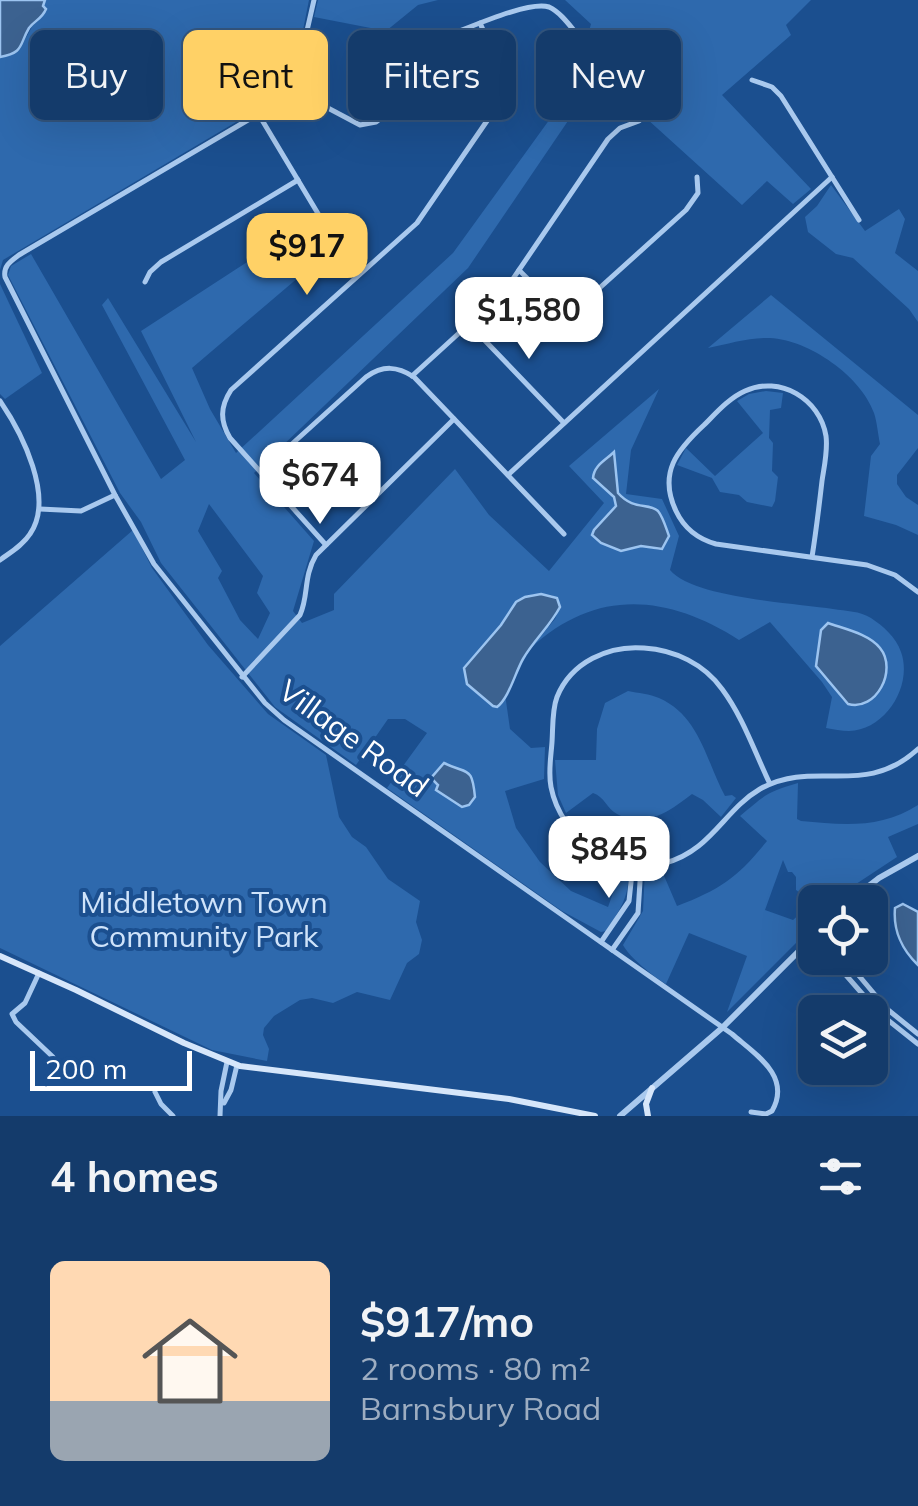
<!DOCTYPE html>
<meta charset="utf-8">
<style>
:root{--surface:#143b6b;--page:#214673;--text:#f1f3f6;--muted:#9dadc1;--line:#33557e;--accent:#ffd166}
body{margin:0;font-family:Mulish,sans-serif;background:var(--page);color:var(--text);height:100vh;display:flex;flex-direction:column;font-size:38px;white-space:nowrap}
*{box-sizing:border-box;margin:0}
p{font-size:32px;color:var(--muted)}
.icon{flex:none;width:55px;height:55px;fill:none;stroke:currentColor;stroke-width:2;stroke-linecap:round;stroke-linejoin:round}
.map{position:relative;height:1116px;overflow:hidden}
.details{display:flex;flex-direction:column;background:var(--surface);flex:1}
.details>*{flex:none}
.hud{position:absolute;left:30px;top:30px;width:860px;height:90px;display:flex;gap:20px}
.tools{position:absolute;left:798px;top:885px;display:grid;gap:20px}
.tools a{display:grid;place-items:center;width:90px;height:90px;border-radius:15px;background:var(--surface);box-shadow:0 10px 40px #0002,0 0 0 2px var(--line);font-size:50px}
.scale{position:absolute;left:30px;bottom:25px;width:162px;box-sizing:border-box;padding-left:10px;border:5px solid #fff;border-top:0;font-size:28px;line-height:35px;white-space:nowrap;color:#fff;-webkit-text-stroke:8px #1b4f8f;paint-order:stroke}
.price{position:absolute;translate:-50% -85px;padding:0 22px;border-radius:20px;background:#fff;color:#222;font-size:32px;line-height:65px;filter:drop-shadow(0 2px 5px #0008)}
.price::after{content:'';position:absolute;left:50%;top:60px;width:30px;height:22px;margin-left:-15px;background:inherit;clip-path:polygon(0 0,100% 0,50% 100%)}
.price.current{background:var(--accent);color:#111}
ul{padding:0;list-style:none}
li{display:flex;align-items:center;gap:30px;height:250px;padding:0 50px}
li span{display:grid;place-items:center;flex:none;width:280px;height:200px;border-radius:15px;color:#555}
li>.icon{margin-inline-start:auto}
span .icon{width:120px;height:120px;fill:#fffc;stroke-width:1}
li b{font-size:42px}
h2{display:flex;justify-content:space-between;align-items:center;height:120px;padding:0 50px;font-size:42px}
.pill{padding:0 35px;border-radius:15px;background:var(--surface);box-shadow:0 10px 40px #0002,0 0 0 2px var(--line);font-size:35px;line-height:90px}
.pill.current{background:var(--accent);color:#111}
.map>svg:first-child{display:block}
.green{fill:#2e69ad;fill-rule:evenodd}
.water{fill:#3c6290;stroke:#9cc4f0;stroke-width:2.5}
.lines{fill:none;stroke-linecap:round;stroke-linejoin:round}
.minor{stroke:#a9c9ee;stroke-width:5}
.tertiary{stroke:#a9c9ee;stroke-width:6}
.secondary{stroke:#d6e6fa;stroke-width:6}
.labels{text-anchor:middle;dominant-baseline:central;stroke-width:8;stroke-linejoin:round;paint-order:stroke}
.street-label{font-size:30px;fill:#fff;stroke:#1b4f8f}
.park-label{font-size:30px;fill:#cfe3fa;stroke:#1b4f8f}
</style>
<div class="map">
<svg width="918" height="1116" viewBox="0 0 918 1116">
<rect width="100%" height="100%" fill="#1b4f8f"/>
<g class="green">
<path d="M 45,0 L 309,0 L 294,75 L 285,93 L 3,260 L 0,270 L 0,57 C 6,56 11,56 16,52 C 23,47 41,9 45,0 Z"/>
<polygon points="318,0 438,0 418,5 386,31 314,17"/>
<path d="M 565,0 L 811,0 L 786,25 L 791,35 L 722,95 L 811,189 L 793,204 L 767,181 L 742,205 L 636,109 L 589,90 L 468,268 L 254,473 L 314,541 L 293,611 L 302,623 L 334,610 L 334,594 L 455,469 L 489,515 L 549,571 L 604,503 L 569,466 L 659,389 L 631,450 L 626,494 L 662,499 L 679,536 L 670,570 C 693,598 795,603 833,609 C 846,611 860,611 871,618 C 883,626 896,637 901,652 C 913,685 886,730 849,731 C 842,731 833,729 826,728 L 832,697 L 822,682 L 770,622 L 739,640 C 667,594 595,588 530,649 L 555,619 L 560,607 L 552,595 L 534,594 L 522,598 L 513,606 L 501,625 L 464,668 C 468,687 479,694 493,706 L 505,694 L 510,729 L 531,748 L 545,747 L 544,779 L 505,791 L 516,828 L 540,862 L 571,891 L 608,907 L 622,868 L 629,869 C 629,898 621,908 606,931 L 601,932 L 562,911 L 387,788 L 427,733 L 405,719 L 388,719 L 356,765 L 275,707 L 161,563 L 141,522 L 120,493 L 8,275 L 11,266 L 31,254 L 161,479 L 185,460 L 102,305 L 108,298 L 196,442 L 141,331 L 284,238 L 306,271 L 192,368 L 210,409 L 236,453 L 453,253 L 573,87 L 591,24 ZM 614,453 L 618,493 C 634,510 645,501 656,510 C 662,515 665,526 669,533 L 659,550 L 641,546 L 614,510 L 616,502 L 594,472 ZM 209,504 L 263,576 L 257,593 L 270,613 L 258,639 L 240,620 L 218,578 L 222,571 L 198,531 ZM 828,623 C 845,629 864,634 877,646 C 899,665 873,719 847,703 C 841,700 837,690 832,685 C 827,680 820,675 817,668 C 813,655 824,635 828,623 Z"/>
<polygon points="831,185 865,231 899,209 905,219 895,253 918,271 918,322 909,309 853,258 836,254 808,232 805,217 817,206"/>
<polygon points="0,284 42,373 5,399 0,394"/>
<path d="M 771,295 L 918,415 L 918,448 L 897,475 L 897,484 L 906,497 L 918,505 L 918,535 L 896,525 L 864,516 L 871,456 L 880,444 C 878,434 877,422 874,413 C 861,376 809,340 770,338 C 749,337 728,344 708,348 Z"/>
<polygon points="766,391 783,393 781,408 770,410 769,438 773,443 772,471 778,477 775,501 772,507 747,502 739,495 720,492 712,478 677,465 686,448 715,476 763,433 737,401 749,394"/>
<polygon points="133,530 152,568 208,645 268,714 326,755 339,817 352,837 366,847 388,879 420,901 416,922 422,940 419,954 407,963 390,1000 357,992 333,1003 312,998 300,1000 274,1016 264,1028 263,1035 269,1049 267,1061 212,1050 0,948 0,646"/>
<path d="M 628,691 C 638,693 650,694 659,698 C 700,716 706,761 725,796 L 732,795 L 736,798 L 721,817 L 703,800 L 692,794 C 671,810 645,830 617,814 C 606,808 605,797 593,793 L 566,813 L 558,795 L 555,760 L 596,760 L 597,729 L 605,703 Z"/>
<path d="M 798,783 L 797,819 L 801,821 C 843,825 881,829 918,805 L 918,824 L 888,837 L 897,857 L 853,886 L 836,902 L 815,902 L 815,924 L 727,1012 L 747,956 L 689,933 L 666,984 C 654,977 629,957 623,945 L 643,911 L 645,870 L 662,871 L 677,906 C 721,889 737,878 767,841 L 740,816 C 764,796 766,792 798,783 ZM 783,860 L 788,872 L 792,872 L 796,877 L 796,890 L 803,895 L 806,902 L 803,911 L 793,920 L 765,910 Z"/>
</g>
<g class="water">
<path d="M 0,0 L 45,0 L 43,6 L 46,9 C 42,19 35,20 29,28 C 19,45 24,53 0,57 Z"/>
<path d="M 614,452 L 618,493 C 634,511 648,502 658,511 C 663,517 666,528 669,536 L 662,549 L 641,546 L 621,551 L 601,543 L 592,535 L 594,530 L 616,506 L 614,497 L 593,478 C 594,465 606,460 614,452 Z"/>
<path d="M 541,594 L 557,598 L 560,607 C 550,626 534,640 523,659 C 515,673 509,698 497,707 L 493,706 L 467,684 L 464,668 L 501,625 L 516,602 L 525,597 Z"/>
<path d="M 828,623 C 845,629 869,634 880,648 C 898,670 876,712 848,704 L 816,666 L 821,630 Z"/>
<path d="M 444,763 C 469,775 472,766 475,797 L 469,805 L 462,807 L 436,790 L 438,785 L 431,778 Z"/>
<path d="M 903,904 L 918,912 L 918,965 C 902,950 893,930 895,908 Z"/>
</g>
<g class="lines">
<g class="minor">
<path d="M 314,0 L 295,83 L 287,97 L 19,255 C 11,261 3,266 5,277 L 115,495 L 154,564 L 265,703 L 284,720 L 732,1034 C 755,1054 792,1076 772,1111 L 766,1114 L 751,1112"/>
<path d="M 404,35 L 420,42 L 430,42 C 457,34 525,0 549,7 C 562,13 572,29 582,40"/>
<polyline points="752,80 772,87 781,96 859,220"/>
<polyline points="292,89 360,125 376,122 390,111"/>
<polyline points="259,115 344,257 359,274"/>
<path d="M 519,270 C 538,289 554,312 584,302 L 686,210 L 698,193 L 697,177"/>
<polyline points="145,282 150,272 161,262 298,180"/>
<polyline points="470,325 564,423"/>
<polyline points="412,376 504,292 608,139 620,128 639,121"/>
<path d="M 0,401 C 22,433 55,498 30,534 C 23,545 11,552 0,560"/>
<path d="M 261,472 L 366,377 C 383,365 397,366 414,377 L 564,534"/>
<polyline points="508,475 832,177"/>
<polyline points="40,509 81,511 115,495"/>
<path d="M 326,545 L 230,438 C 220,421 220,407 231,390 L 417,223 L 491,115 C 513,79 495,58 480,23"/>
<path d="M 812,557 C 816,532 819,507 822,481 C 824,467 828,451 826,436 C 820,399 780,375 745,391 C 729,398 716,413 704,425 C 677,450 658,473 676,511 C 684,528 698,539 716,544 L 867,565 L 895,575 L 918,592"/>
<path d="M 242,677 L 300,615 C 309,595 303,577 316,555 L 454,419"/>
<path d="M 770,784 C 755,753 743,717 722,689 C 704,664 675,650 644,648 C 609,645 571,662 557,697 C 552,710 553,727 552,742 C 551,757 548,772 551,787 C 561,838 614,875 665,863 C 711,851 724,810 760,789 C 816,758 863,799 918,749"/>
<polyline points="601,942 629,901 633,864"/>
<polyline points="612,950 638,913 641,866"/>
<polyline points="831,958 879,1013 918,1044"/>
<polyline points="844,958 887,1009 918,1034"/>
<polyline points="39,973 25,1003 12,1014 16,1022 53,1057"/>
<polyline points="155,1092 161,1104 173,1116"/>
<polyline points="224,1103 231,1090 237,1065"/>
<polyline points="220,1116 221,1091 227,1062"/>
</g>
<g class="tertiary">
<polyline points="848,902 879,878 918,856"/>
<polyline points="620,1116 722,1028 815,935"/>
</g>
<g class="secondary">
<polyline points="0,956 76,990 184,1043 240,1066 509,1099 595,1116"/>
<polyline points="648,1116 646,1104 652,1088"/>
</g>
</g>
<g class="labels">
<g class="street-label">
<text transform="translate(354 738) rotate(36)">Village Road</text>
</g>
<g class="park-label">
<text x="204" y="902">Middletown Town<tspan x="204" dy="34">Community Park</tspan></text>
</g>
</g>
</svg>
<div class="tools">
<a><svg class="icon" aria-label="locate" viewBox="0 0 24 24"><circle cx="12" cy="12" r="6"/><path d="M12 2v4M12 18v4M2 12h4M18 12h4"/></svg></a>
<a><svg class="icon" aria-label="layers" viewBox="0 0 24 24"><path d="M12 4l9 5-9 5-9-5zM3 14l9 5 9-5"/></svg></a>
</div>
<div class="scale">200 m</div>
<b class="price current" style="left:307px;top:298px">$917</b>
<b class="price" style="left:529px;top:362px">$1,580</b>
<b class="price" style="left:320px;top:527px">$674</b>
<b class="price" style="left:609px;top:901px">$845</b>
<div class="hud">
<a class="pill">Buy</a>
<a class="pill current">Rent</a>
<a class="pill">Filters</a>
<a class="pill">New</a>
</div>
</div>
<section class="details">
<h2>4 homes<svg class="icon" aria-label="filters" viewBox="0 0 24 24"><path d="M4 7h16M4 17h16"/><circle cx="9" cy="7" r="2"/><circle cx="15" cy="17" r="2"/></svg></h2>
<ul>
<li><span style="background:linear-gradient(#ffd9b3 70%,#9aa5b1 0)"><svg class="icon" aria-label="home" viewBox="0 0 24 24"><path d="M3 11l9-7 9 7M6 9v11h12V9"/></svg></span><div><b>$917/mo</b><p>2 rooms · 80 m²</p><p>Barnsbury Road</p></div></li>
</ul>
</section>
